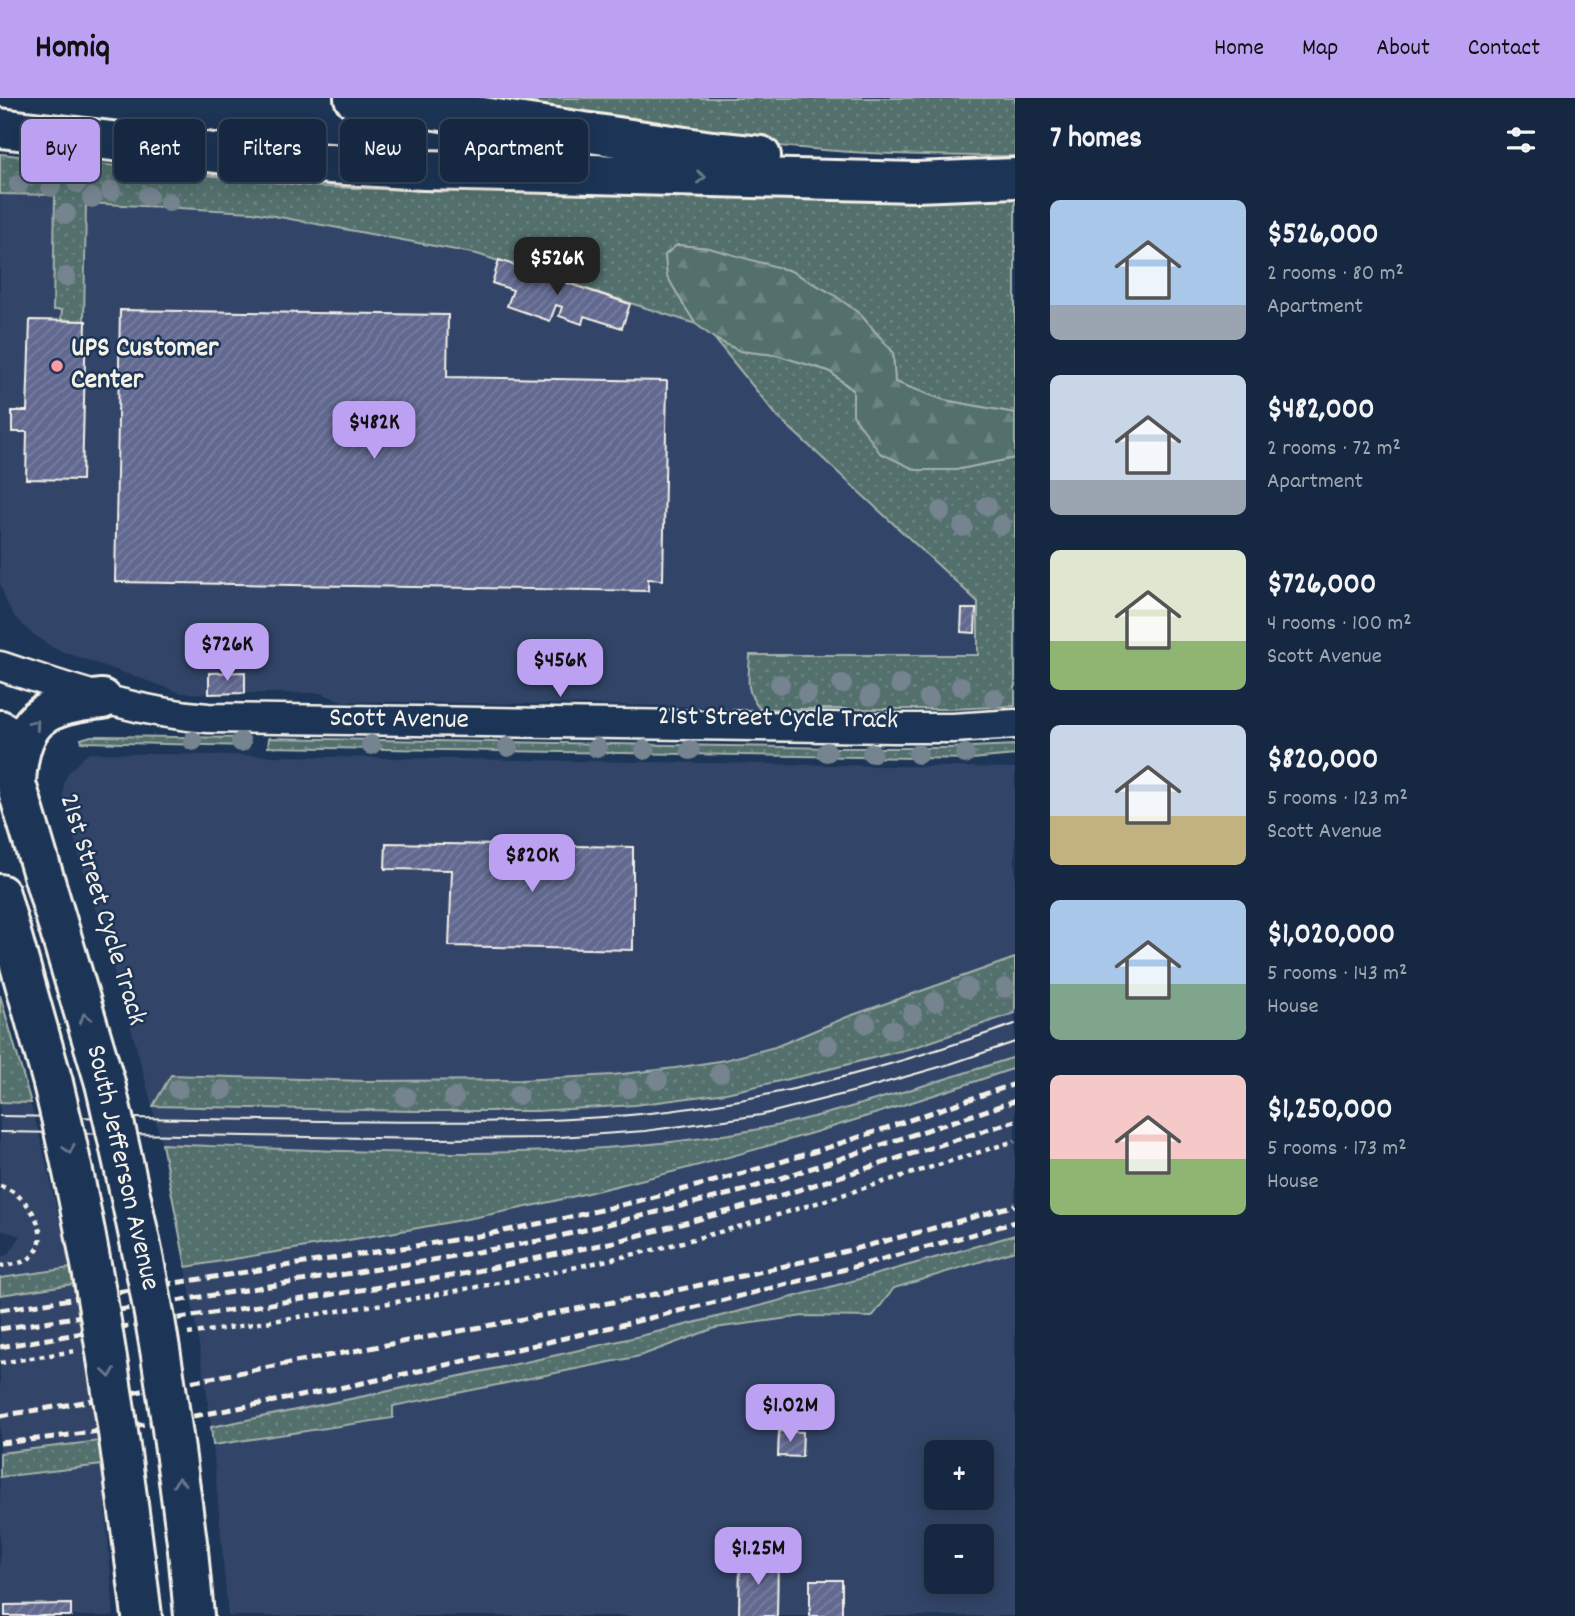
<!DOCTYPE html>
<meta charset="utf-8">
<style>
:root{--surface:#162841;--page:#1f3048;--text:#f1f3f6;--muted:#9ea6b1;--line:#35445a;--accent:#bca0f2}
body{margin:0;font-family:Dekko,sans-serif;background:var(--page);color:var(--text);height:100vh;display:flex;flex-direction:column;font-size:26px;white-space:nowrap}
*{box-sizing:border-box;margin:0}
p{font-size:23px;color:var(--muted)}
.icon{flex:none;width:38px;height:38px;fill:none;stroke:currentColor;stroke-width:2;stroke-linecap:round;stroke-linejoin:round}
.map{position:relative;flex:1;overflow:hidden}
.sheet{display:flex;flex-direction:column;background:var(--surface);width:560px}
.sheet>*{flex:none}
.guide{position:absolute;left:21px;top:21px;width:665px;height:63px;display:flex;gap:14px}
.buttons{position:absolute;left:924px;top:1342px;display:grid;gap:14px}
.buttons a{display:grid;place-items:center;width:70px;height:70px;border-radius:10px;background:var(--surface);box-shadow:0 4px 18px #0003,0 0 0 2px var(--line);font-size:35px}
.price{position:absolute;translate:-50% -60px;padding:0 16px;border-radius:14px;background:var(--accent);color:#111;font-size:23px;line-height:46px;filter:drop-shadow(0 2px 4px #0008)}
.price::after{content:'';position:absolute;left:50%;top:42px;width:21px;height:16px;margin-left:-10px;background:inherit;clip-path:polygon(0 0,100% 0,50% 100%)}
.price.active{background:#222;color:#fff}
ul{padding:0;list-style:none}
li{display:flex;align-items:center;gap:21px;height:175px;padding:0 35px}
li span{display:grid;place-items:center;flex:none;width:196px;height:140px;border-radius:10px;color:#555}
li>.icon{margin-inline-start:auto}
span .icon{width:84px;height:84px;fill:#fffc;stroke-width:1}
li b{font-size:30px}
h2{display:flex;justify-content:space-between;align-items:center;height:84px;padding:0 35px;font-size:30px}
.pill{padding:0 24px;border-radius:10px;background:var(--surface);box-shadow:0 4px 18px #0003,0 0 0 2px var(--line);font-size:24px;line-height:63px}
.pill.active{background:var(--accent);color:#111}
header{display:flex;align-items:center;gap:42px;box-sizing:border-box;height:98px;padding:0 35px;background:var(--accent);color:#111}
header strong{font-size:33px}
nav{display:flex;gap:38px;margin-inline-start:auto;font-size:24px}
main{display:flex;flex:1;min-height:0}
.map>svg:first-child{display:block}
.built{fill:#324568;fill-rule:evenodd}
.grass{fill:url(#grass-dots);stroke:#a4b0aa;stroke-width:2}
.forest{fill:url(#forest-firs);stroke:#a4b0aa;stroke-width:2}
.building{fill:url(#building-hatch);stroke:#f4f1e8;stroke-width:2}
.lines{fill:none;stroke-linecap:round;stroke-linejoin:round}
.street-casing{stroke:#f4f1e8;stroke-width:33}
.primary-casing{stroke:#f4f1e8;stroke-width:44}
.highway-casing{stroke:#f4f1e8;stroke-width:44}
.path{stroke:#f4f1e8;stroke-width:4.5;stroke-dasharray:5 5;stroke-linecap:butt}
.street{stroke:#1d3557;stroke-width:28}
.primary{stroke:#1d3557;stroke-width:38}
.highway{stroke:#1d3557;stroke-width:38}
.tram{stroke:#f4f1e8;stroke-width:2}
.rail{stroke:#f4f1e8;stroke-width:5;stroke-dasharray:10 5;stroke-linecap:butt}
.primary-bridge-casing{stroke:#f4f1e8;stroke-width:44;stroke-linecap:butt}
.primary-bridge{stroke:#1d3557;stroke-width:38}
.tree{fill:#74848f}
.oneway{stroke:#68778a}
.poi-dot{fill:#ff9aa2;stroke:#1d3557;stroke-width:2.5}
.labels{text-anchor:middle;dominant-baseline:central;stroke-width:5;stroke-linejoin:round;paint-order:stroke}
.poi-label{font-size:28px;font-weight:bold;fill:#f4f1e8;stroke:#1d3557;text-anchor:start}
.street-label{font-size:28px;fill:#f4f1e8;stroke:#1d3557}
</style>
<header>
<strong>Homiq</strong>
<nav><a>Home</a><a>Map</a><a>About</a><a>Contact</a></nav>
</header>
<main>
<div class="map">
<svg width="1015" height="1518" viewBox="0 0 1015 1518">
<defs>
<pattern id="grass-dots" width="8" height="8" patternUnits="userSpaceOnUse" patternTransform="scale(1.75)"><rect width="8" height="8" fill="#536f6d"/><path d="M2 2h.1M6 6h.1" fill="none" stroke="#6c8482" stroke-width="1.8" stroke-linecap="round"/></pattern>
<pattern id="forest-firs" width="22" height="20" patternUnits="userSpaceOnUse" patternTransform="scale(1.75)"><rect width="22" height="20" fill="#536f6d"/><path d="M5 1l3.5 6h-7zM16 11l3.5 6h-7z" fill="#6c8482"/></pattern>
<pattern id="building-hatch" width="6" height="6" patternUnits="userSpaceOnUse" patternTransform="scale(1.75)"><rect width="6" height="6" fill="#626990"/><path d="M-1 1l2-2M0 6l6-6M5 7l2-2" fill="none" stroke="#797fa0"/></pattern>
</defs>
<rect width="100%" height="100%" fill="#1d3557"/>
<filter id="ink" filterUnits="userSpaceOnUse"><feTurbulence type="fractalNoise" baseFrequency=".0143" numOctaves="2"/><feDisplacementMap in="SourceGraphic" scale="14" xChannelSelector="R" yChannelSelector="G"/><feConvolveMatrix kernelMatrix="1 2 1 2 8 2 1 2 1" color-interpolation-filters="sRGB"/></filter>
<g filter="url(#ink)">
<g class="built">
<polygon points="0,75 95,82 477,156 696,226 715,241 1015,440 1015,608 950,611 743,611 677,608 342,603 320,595 245,595 245,574 209,575 209,596 182,595 55,551 30,534 14,518 6,503 0,485"/>
<polygon points="88,655 1015,670 1015,860 847,919 775,949 725,962 613,977 521,982 364,983 153,1008 414,1013 537,1013 635,1007 726,995 806,977 912,950 1015,915 1015,959 875,1003 766,1030 651,1048 544,1053 436,1055 277,1051 162,1046 134,940 65,710 63,698 64,685 68,675"/>
<polygon points="0,897 42,1047 74,1186 99,1343 0,1355 0,1159 8,1157 21,1138 0,1132"/>
<polygon points="1015,970 1015,1137 820,1192 636,1239 349,1302 211,1329 207,1296 186,1169 421,1130 538,1107 677,1073 802,1039"/>
<path d="M 1015,1153 L 1015,1518 L 228,1518 L 213,1347 L 392,1320 L 393,1308 L 640,1258 L 715,1230 L 804,1218 L 872,1219 L 894,1190 ZM 936,1354 L 982,1354 L 982,1400 L 936,1400 ZM 936,1438 L 982,1438 L 982,1484 L 936,1484 Z"/>
<polygon points="102,1367 114,1518 0,1518 0,1379"/>
</g>
<g class="grass">
<path d="M 436,0 L 1015,0 L 1015,58 C 951,58 887,57 823,52 C 693,41 565,19 436,0 Z"/>
<polygon points="0,56 322,89 435,93 1015,101 1015,315 944,302 895,284 893,254 709,150 677,147 665,157 667,178 696,226 477,156 253,114 86,105 84,223 61,222 62,212 53,212 55,97 0,96"/>
<path d="M 715,241 L 740,253 L 776,257 L 829,273 L 853,293 L 853,317 L 955,372 L 1015,360 L 1015,608 L 950,611 L 760,611 C 744,593 749,579 750,557 L 978,557 L 978,504 L 777,318 Z"/>
<polygon points="91,638 103,638 248,640 248,648 82,644 81,641"/>
<polygon points="269,640 838,650 948,650 1015,647 1015,657 972,661 268,649"/>
<polygon points="1015,860 1015,915 912,950 806,977 726,995 635,1007 537,1013 414,1013 153,1008 171,977 364,983 521,982 613,977 675,970 725,962 775,949 847,919"/>
<polygon points="0,897 31,1005 0,1004"/>
<path d="M 1015,959 L 1015,970 C 886,1014 756,1054 624,1086 C 595,1093 565,1101 536,1107 C 420,1132 303,1149 186,1169 L 162,1046 C 361,1054 569,1067 765,1030 C 782,1027 800,1022 817,1018 C 884,1001 949,980 1015,959 Z"/>
<path d="M 1015,1137 L 1015,1153 L 894,1190 L 872,1219 L 804,1218 L 715,1230 L 640,1258 L 393,1308 L 393,1320 L 213,1347 L 211,1329 C 353,1301 495,1272 636,1239 C 763,1209 890,1173 1015,1137 Z"/>
<polygon points="70,1170 74,1186 0,1197 0,1180"/>
<polygon points="99,1343 102,1367 0,1379 0,1355"/>
</g>
<polygon class="forest" points="677,147 709,150 791,173 833,196 860,216 893,254 895,284 944,302 1015,315 1015,360 955,372 916,372 880,355 853,317 853,292 829,273 776,257 740,253 715,241 696,226 683,206 667,178 665,157"/>
<g class="building">
<polygon points="499,162 630,206 622,230 584,218 582,226 559,218 562,209 556,207 550,223 507,208 513,192 492,185"/>
<polygon points="120,212 448,217 447,279 667,283 663,482 648,481 648,493 115,484"/>
<polygon points="30,222 86,223 82,382 26,381 27,334 12,334 12,313 27,313"/>
<polygon points="962,511 976,511 975,535 961,534"/>
<polygon points="245,574 245,595 209,596 209,575"/>
<polygon points="386,745 633,749 633,852 449,848 452,772 385,771"/>
<polygon points="779,1333 803,1334 802,1359 778,1358"/>
<polygon points="740,1460 778,1461 777,1518 739,1518"/>
<rect x="810" y="1482" width="32" height="36"/>
<polygon points="71,1506 71,1518 5,1518 5,1507"/>
</g>
<g class="lines">
<g class="street-casing">
<g id="street">
<path id="s1" d="M 0,568 C 71,591 133,614 208,620 L 895,630 L 953,630 L 1015,626"/>
</g>
</g>
<g class="primary-casing">
<g id="primary">
<polyline points="0,632 105,985"/>
<path d="M 16,684 C 20,620 42,607 102,601"/>
<polyline points="0,796 53,985"/>
<polyline points="188,1452 194,1518"/>
<polyline points="135,1461 142,1518"/>
</g>
</g>
<g class="highway-casing">
<g id="highway">
<polyline points="354,0 712,53 761,58"/>
<polyline points="0,30 241,58 314,65 424,72 916,84 1015,80"/>
</g>
</g>
<g class="path">
<path d="M 0,1088 C 26,1094 56,1138 31,1159 C 23,1166 10,1167 0,1168"/>
<polyline points="188,1236 396,1204 536,1178 653,1152 749,1126 1015,1043"/>
<polyline points="0,1265 75,1253"/>
</g>
<use href="#street" class="street"/>
<use href="#primary" class="primary"/>
<use href="#highway" class="highway"/>
<g class="tram">
<path d="M 0,1018 C 108,1020 215,1021 323,1023 C 429,1024 535,1026 640,1016 C 769,1004 893,968 1015,926"/>
<polyline points="0,1034 434,1041 545,1040 645,1033 761,1017 856,993 950,966 1015,944"/>
</g>
<g class="rail">
<path d="M 0,1212 L 473,1139 C 588,1117 702,1089 813,1054 C 881,1033 948,1008 1015,986"/>
<polyline points="0,1231 427,1163 544,1142 742,1093 1015,1003"/>
<polyline points="0,1249 83,1235 458,1177 614,1144 748,1108 1015,1023"/>
<path d="M 0,1318 L 73,1306 L 677,1192 C 791,1168 903,1140 1015,1107"/>
<path d="M 0,1345 C 162,1329 319,1295 478,1260 C 658,1219 838,1176 1015,1124"/>
</g>
<g class="primary-bridge-casing">
<g id="primary-bridge">
<path d="M 53,985 C 91,1142 115,1301 135,1461"/>
<path d="M 105,985 C 121,1054 137,1124 150,1194 C 166,1279 177,1366 188,1452"/>
</g>
</g>
<use href="#primary-bridge" class="primary-bridge"/>
</g>
<g class="tree">
<circle cx="77" cy="85" r="10"/>
<circle cx="19" cy="86" r="10"/>
<circle cx="51" cy="89" r="10"/>
<circle cx="111" cy="93" r="10"/>
<circle cx="148" cy="98" r="10"/>
<circle cx="92" cy="100" r="10"/>
<circle cx="169" cy="104" r="10"/>
<circle cx="66" cy="116" r="10"/>
<circle cx="66" cy="179" r="10"/>
<circle cx="987" cy="408" r="10"/>
<circle cx="941" cy="413" r="10"/>
<circle cx="1001" cy="427" r="10"/>
<circle cx="963" cy="429" r="10"/>
<circle cx="780" cy="586" r="10"/>
<circle cx="842" cy="586" r="10"/>
<circle cx="900" cy="586" r="10"/>
<circle cx="961" cy="588" r="10"/>
<circle cx="807" cy="596" r="10"/>
<circle cx="870" cy="598" r="10"/>
<circle cx="929" cy="600" r="10"/>
<circle cx="994" cy="600" r="10"/>
<circle cx="193" cy="643" r="10"/>
<circle cx="241" cy="644" r="10"/>
<circle cx="371" cy="647" r="10"/>
<circle cx="508" cy="649" r="10"/>
<circle cx="597" cy="650" r="10"/>
<circle cx="645" cy="652" r="10"/>
<circle cx="690" cy="652" r="10"/>
<circle cx="827" cy="654" r="10"/>
<circle cx="872" cy="655" r="10"/>
<circle cx="918" cy="656" r="10"/>
<circle cx="965" cy="656" r="10"/>
<circle cx="967" cy="890" r="10"/>
<circle cx="1005" cy="890" r="10"/>
<circle cx="935" cy="904" r="10"/>
<circle cx="912" cy="916" r="10"/>
<circle cx="866" cy="925" r="10"/>
<circle cx="892" cy="932" r="10"/>
<circle cx="828" cy="947" r="10"/>
<circle cx="720" cy="975" r="10"/>
<circle cx="658" cy="982" r="10"/>
<circle cx="628" cy="990" r="10"/>
<circle cx="178" cy="991" r="10"/>
<circle cx="223" cy="992" r="10"/>
<circle cx="572" cy="994" r="10"/>
<circle cx="518" cy="997" r="10"/>
<circle cx="406" cy="999" r="10"/>
<circle cx="454" cy="1000" r="10"/>
</g>
<defs><path id="oneway-chevron" d="M-2-3.5L2.5 0L-2 3.5" fill="none" stroke-width="1.6" stroke-linecap="round" stroke-linejoin="round" transform="scale(1.75)"/></defs>
<g class="oneway">
<use href="#oneway-chevron" transform="translate(701 79) rotate(1)"/>
<use href="#oneway-chevron" transform="translate(35 626) rotate(-49)"/>
<use href="#oneway-chevron" transform="translate(85 920) rotate(-107)"/>
<use href="#oneway-chevron" transform="translate(69 1051) rotate(77)"/>
<use href="#oneway-chevron" transform="translate(109 1275) rotate(81)"/>
<use href="#oneway-chevron" transform="translate(179 1384) rotate(-97)"/>
</g>
</g>
<circle class="poi-dot" cx="57" cy="268" r="7"/>
<g class="labels">
<g class="poi-label">
<text x="71" y="252">UPS Customer<tspan x="71" dy="32">Center</tspan></text>
</g>
<g class="street-label">
<text transform="translate(778 622) rotate(1)">21st Street Cycle Track</text>
<text stroke="none"><textPath href="#s1" startOffset="406">Scott Avenue</textPath></text>
<text transform="translate(101 812) rotate(73)">21st Street Cycle Track</text>
<text transform="translate(121 1070) rotate(77)">South Jefferson Avenue</text>
</g>
</g>
</svg>
<div class="buttons">
<a>+</a>
<a>−</a>
</div>
<b class="price active" style="left:557px;top:199px">$526K</b>
<b class="price" style="left:374px;top:363px">$482K</b>
<b class="price" style="left:227px;top:585px">$726K</b>
<b class="price" style="left:560px;top:601px">$456K</b>
<b class="price" style="left:532px;top:796px">$820K</b>
<b class="price" style="left:790px;top:1346px">$1.02M</b>
<b class="price" style="left:758px;top:1489px">$1.25M</b>
<div class="guide">
<a class="pill active">Buy</a>
<a class="pill">Rent</a>
<a class="pill">Filters</a>
<a class="pill">New</a>
<a class="pill">Apartment</a>
</div>
</div>
<section class="sheet">
<h2>7 homes<svg class="icon" aria-label="filters" viewBox="0 0 24 24"><path d="M4 7h16M4 17h16"/><circle cx="9" cy="7" r="2"/><circle cx="15" cy="17" r="2"/></svg></h2>
<ul>
<li><span style="background:linear-gradient(#a9c7e8 75%,#9aa5b1 0)"><svg class="icon" aria-label="home" viewBox="0 0 24 24"><path d="M3 11l9-7 9 7M6 9v11h12V9"/></svg></span><div><b>$526,000</b><p>2 rooms · 80 m²</p><p>Apartment</p></div></li>
<li><span style="background:linear-gradient(#c9d6e8 75%,#9aa5b1 0)"><svg class="icon" aria-label="home" viewBox="0 0 24 24"><path d="M3 11l9-7 9 7M6 9v11h12V9"/></svg></span><div><b>$482,000</b><p>2 rooms · 72 m²</p><p>Apartment</p></div></li>
<li><span style="background:linear-gradient(#dfe7d0 65%,#8fb573 0)"><svg class="icon" aria-label="home" viewBox="0 0 24 24"><path d="M3 11l9-7 9 7M6 9v11h12V9"/></svg></span><div><b>$726,000</b><p>4 rooms · 100 m²</p><p>Scott Avenue</p></div></li>
<li><span style="background:linear-gradient(#c9d6e8 65%,#c2b280 0)"><svg class="icon" aria-label="home" viewBox="0 0 24 24"><path d="M3 11l9-7 9 7M6 9v11h12V9"/></svg></span><div><b>$820,000</b><p>5 rooms · 123 m²</p><p>Scott Avenue</p></div></li>
<li><span style="background:linear-gradient(#a9c7e8 60%,#7fa58c 0)"><svg class="icon" aria-label="home" viewBox="0 0 24 24"><path d="M3 11l9-7 9 7M6 9v11h12V9"/></svg></span><div><b>$1,020,000</b><p>5 rooms · 143 m²</p><p>House</p></div></li>
<li><span style="background:linear-gradient(#f6c9c9 60%,#8fb573 0)"><svg class="icon" aria-label="home" viewBox="0 0 24 24"><path d="M3 11l9-7 9 7M6 9v11h12V9"/></svg></span><div><b>$1,250,000</b><p>5 rooms · 173 m²</p><p>House</p></div></li>
</ul>
</section>
</main>
